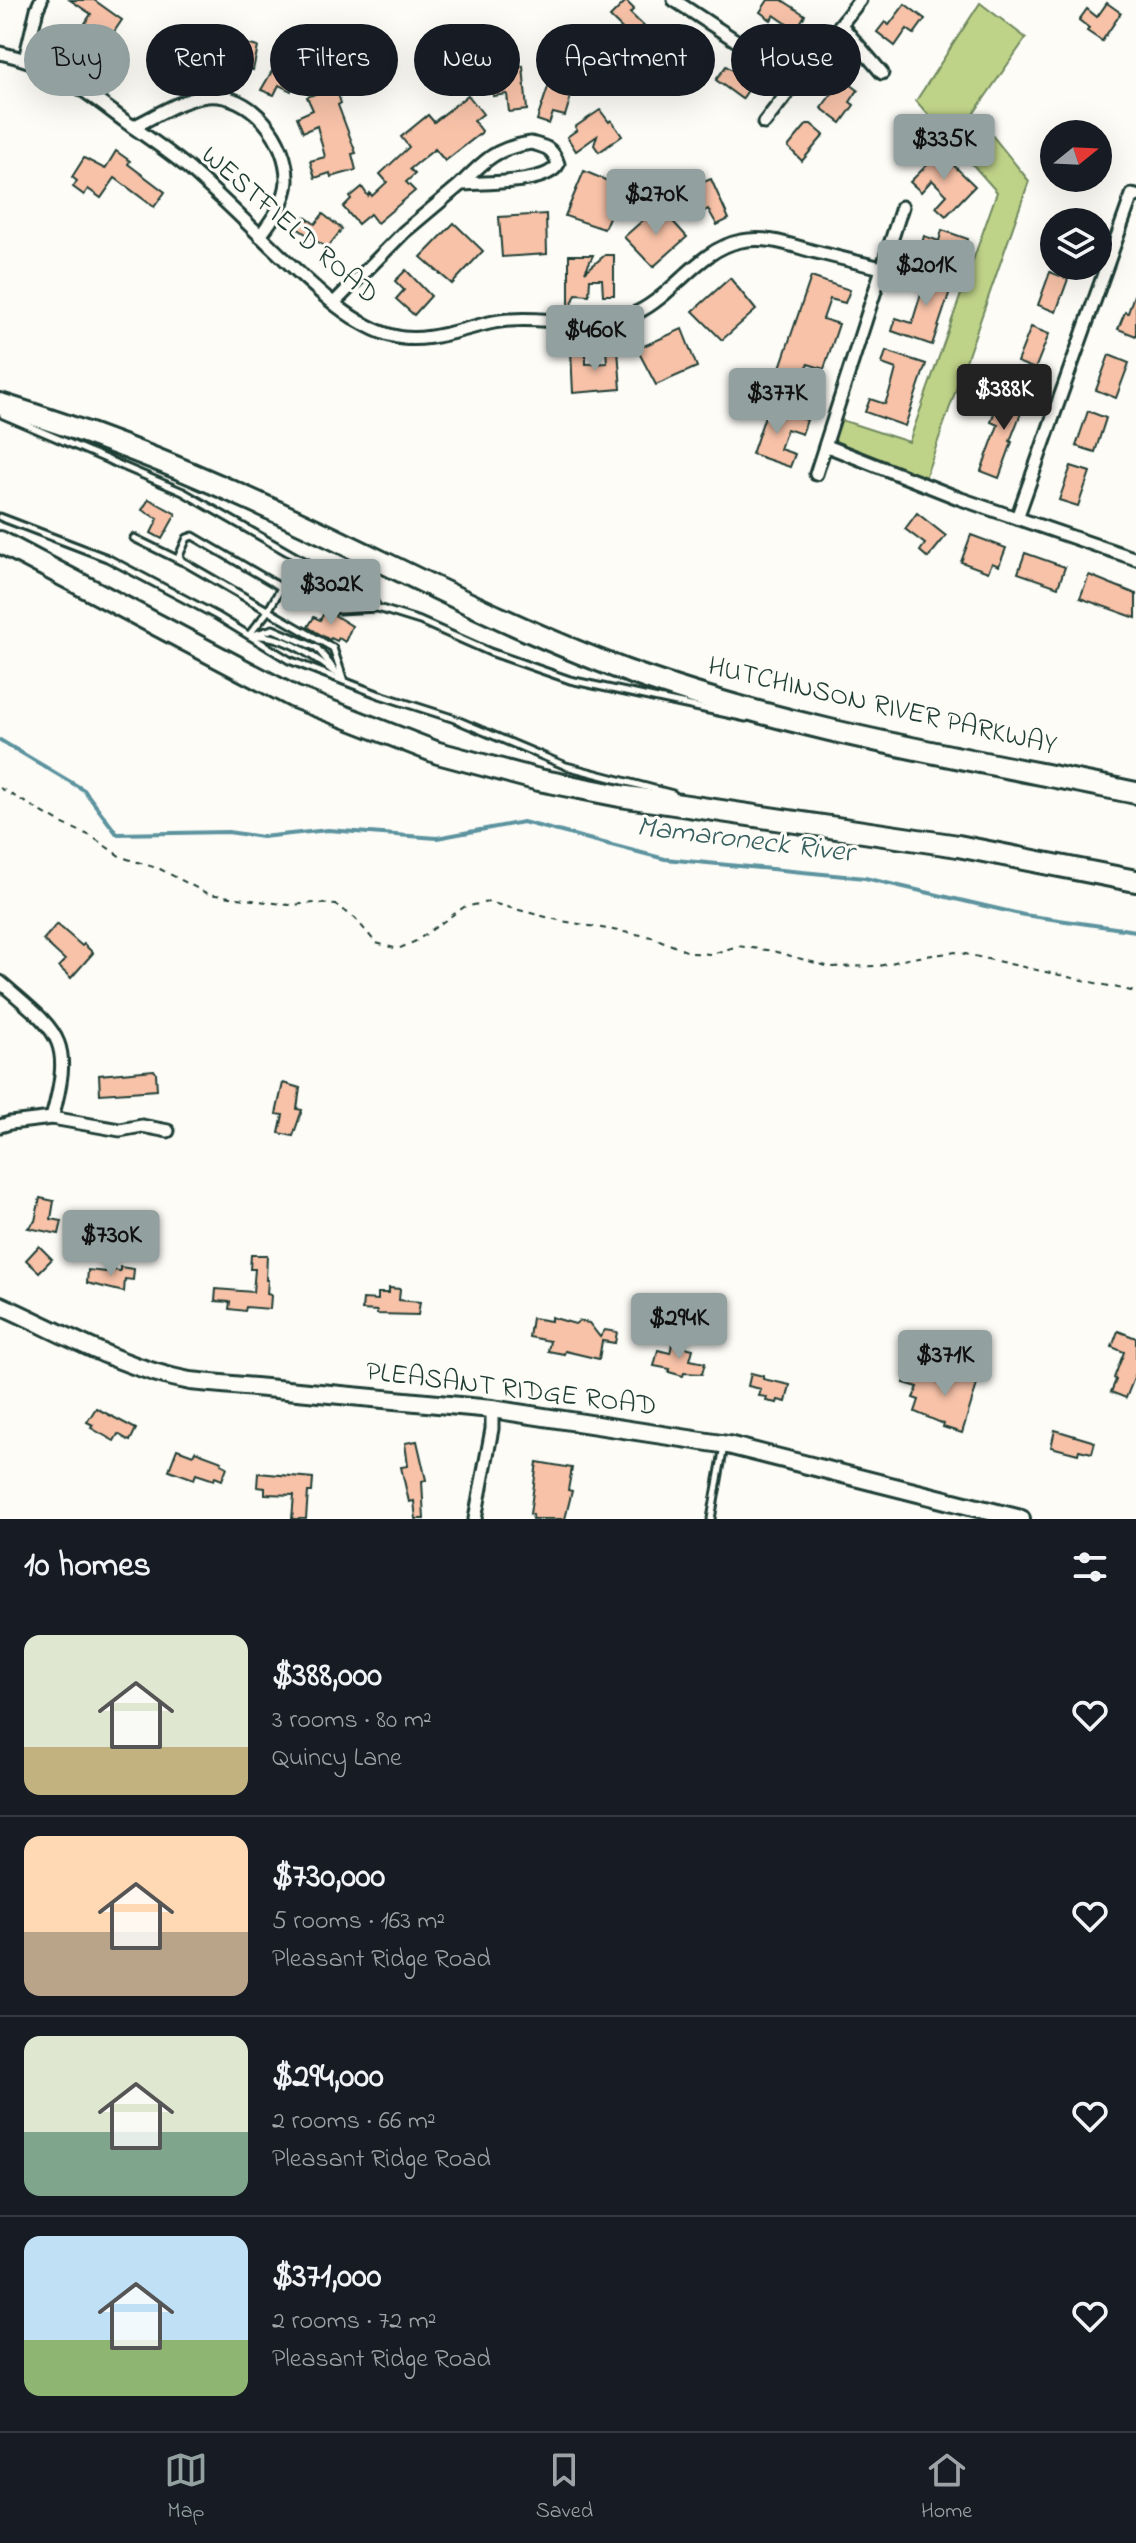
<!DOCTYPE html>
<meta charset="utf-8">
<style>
:root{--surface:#171b24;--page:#20242c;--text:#f1f3f6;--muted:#9ea1a6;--line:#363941;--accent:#92a19f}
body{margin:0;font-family:"Indie Flower",sans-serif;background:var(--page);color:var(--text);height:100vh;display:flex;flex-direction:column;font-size:30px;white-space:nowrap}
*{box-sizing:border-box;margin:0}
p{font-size:26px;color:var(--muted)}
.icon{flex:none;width:44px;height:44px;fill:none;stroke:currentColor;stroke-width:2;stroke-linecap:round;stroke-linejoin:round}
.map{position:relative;height:1519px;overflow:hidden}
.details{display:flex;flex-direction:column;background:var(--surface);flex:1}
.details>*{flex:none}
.banner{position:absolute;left:24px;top:24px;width:1088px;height:72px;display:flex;gap:16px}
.needle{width:52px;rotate:72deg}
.controls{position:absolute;left:1040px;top:120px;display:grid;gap:16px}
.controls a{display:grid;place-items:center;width:72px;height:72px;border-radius:50%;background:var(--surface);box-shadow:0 8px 32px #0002;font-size:40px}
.price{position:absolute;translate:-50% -68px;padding:0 18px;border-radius:8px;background:var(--accent);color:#111;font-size:26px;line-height:52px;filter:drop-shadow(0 2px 4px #0008)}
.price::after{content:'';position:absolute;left:50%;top:48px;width:24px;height:18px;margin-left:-12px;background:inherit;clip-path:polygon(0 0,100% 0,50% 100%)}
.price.current{background:#222;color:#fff}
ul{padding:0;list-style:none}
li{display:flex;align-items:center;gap:24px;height:200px;padding:0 24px}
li+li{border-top:2px solid var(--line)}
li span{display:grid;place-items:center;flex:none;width:224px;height:160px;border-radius:16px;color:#555}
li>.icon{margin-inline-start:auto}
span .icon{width:96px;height:96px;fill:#fffc;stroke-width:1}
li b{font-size:34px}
h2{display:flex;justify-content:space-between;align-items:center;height:96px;padding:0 24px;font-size:34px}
.chip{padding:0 28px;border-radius:36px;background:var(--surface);box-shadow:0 8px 32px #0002;font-size:28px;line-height:72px}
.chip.current{background:var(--accent);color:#111}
.dock{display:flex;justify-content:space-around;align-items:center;height:112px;border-top:2px solid var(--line);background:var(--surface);font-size:22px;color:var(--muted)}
.dock a{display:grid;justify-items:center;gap:4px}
.dock .current{color:var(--accent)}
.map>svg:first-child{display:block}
.green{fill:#bfd388;stroke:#6f885e;stroke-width:2}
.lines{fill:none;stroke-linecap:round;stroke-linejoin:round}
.stream{stroke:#5b939e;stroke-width:4}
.building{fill:#f7c2a8;stroke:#1f3d34;stroke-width:2}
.lane-casing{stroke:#1f3d34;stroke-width:11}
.street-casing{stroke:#1f3d34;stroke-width:17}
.secondary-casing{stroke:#1f3d34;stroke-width:22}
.highway-casing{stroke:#1f3d34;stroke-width:26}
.path{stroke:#1f3d34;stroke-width:2;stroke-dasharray:6 6;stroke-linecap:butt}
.lane{stroke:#fdfcf7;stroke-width:5}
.street{stroke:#fdfcf7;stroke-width:11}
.secondary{stroke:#fdfcf7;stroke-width:16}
.highway{stroke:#fdfcf7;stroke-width:20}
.labels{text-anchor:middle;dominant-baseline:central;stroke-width:6;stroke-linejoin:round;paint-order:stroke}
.street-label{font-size:28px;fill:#1f3d34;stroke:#fdfcf7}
.water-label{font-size:30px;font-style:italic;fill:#386160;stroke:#fdfcf7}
</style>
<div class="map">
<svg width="1136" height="1519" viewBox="0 0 1136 1519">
<rect width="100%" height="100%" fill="#fdfcf7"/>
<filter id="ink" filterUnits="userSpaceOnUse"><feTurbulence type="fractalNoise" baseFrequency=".0125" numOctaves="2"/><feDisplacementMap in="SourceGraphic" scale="16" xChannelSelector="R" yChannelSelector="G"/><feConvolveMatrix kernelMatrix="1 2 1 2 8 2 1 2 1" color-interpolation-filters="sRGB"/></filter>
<g filter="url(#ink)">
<polygon class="green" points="980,3 1026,38 974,113 1029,181 923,484 827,446 835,418 909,442 997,192 916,101"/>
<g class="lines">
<polyline class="stream" points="0,740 84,790 117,834 228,832 262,837 328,830 437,838 523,822 665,859 865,878 1024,915 1136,931"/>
</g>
<g class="building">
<polygon points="70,0 94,0 122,20 97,57 88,52 87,54 61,35 69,24 80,31 91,14"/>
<polygon points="768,0 782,0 805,15 796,30 774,15 771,20 760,12"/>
<polygon points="626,1 634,9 630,13 651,33 640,46 610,17"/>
<polygon points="1107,3 1121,13 1102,41 1087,31 1089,28 1079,20 1087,9 1097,17"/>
<polygon points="905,4 925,19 914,34 907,29 895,46 877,32 885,22 889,25"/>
<polygon points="205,37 211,60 200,63 203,75 187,79 178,44"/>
<polygon points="685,37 709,52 698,68 674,52"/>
<polygon points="234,41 258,47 253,70 240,67 238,80 224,77"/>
<polygon points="279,59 302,69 291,91 279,85 274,95 261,90"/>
<polygon points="508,64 509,68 523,66 527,110 509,112 507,94 493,96 490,65"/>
<polygon points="726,66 753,83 742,99 716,80"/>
<polygon points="843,79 858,90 850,102 854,105 841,123 821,108"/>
<polygon points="335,86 341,103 338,105 356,153 352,154 356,170 331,177 330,173 315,178 310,161 325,157 317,126 303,132 297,117 313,110 307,97"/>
<polygon points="548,87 572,93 565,116 553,113 549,124 537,120"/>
<polygon points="468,95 483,114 474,121 482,131 481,133 445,161 435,149 410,169 415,174 406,182 415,191 377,223 370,214 358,224 343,207 351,199 350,197 362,187 368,196 370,193 372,196 387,182 380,174 409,147 401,137 428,115 434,122"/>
<polygon points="600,110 609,122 611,120 622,136 599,152 594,145 597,136 576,151 567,137 577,130 575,127"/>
<polygon points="807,124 811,124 824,135 802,161 788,147"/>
<polygon points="116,151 130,161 128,164 165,192 154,207 115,178 101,198 88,189 84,195 73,187 77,181 72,177 84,158 105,169"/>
<polygon points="940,152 975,186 946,216 936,207 947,195 932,180 921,192 910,182"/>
<polygon points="584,171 622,187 604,229 565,216"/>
<polygon points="711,179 729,219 717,225 708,209 694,217 681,191"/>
<polygon points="659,206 687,237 653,267 624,237"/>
<polygon points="323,214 342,229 327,248 297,228 305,217 315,224"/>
<polygon points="546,214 547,254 502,257 499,217"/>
<polygon points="454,223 483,251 452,284 421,257"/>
<polygon points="942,230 968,239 960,263 920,250 924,236 939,241"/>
<polygon points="569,255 593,255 585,272 605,255 614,255 614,295 603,295 602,279 590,279 589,295 576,294 569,311"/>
<polygon points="913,269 953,282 932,345 892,331 896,318 912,323 923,287 909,283"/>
<polygon points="406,270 431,296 414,315 396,299 404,290 395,281"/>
<polygon points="1050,272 1068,279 1056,312 1038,305"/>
<polygon points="811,277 850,290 845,303 830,299 823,319 839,324 824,369 808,364 802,382 817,388 813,401 773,388"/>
<polygon points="730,278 756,310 722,340 693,311"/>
<polygon points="1134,295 1136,295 1136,336 1118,329 1125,312 1128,313"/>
<polygon points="1031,327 1049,334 1035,369 1017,362"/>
<polygon points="682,329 697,367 656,385 637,349"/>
<polygon points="606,350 618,350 621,389 573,393 571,351 586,351 586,364 607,363"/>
<polygon points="886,351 926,364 905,426 865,412 870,399 885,404 892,384 896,369 882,364"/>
<polygon points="1109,355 1129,363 1116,398 1096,390"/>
<polygon points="1011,388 1028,395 1010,441 1012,442 999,478 981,471 998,425 991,422 995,410 1001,412"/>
<polygon points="768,407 807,420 802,434 787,429 780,449 795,454 790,467 752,454"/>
<polygon points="1088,411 1106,418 1095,452 1076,446"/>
<polygon points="1071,466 1090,472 1078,506 1059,500"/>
<polygon points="149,499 176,514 162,539 151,533 158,519 142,510"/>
<polygon points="917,513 946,536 928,558 920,551 925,544 905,529"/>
<polygon points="971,535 1006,548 999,566 992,563 988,572 961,562"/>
<polygon points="1025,553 1065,567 1058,587 1018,573"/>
<polygon points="1089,575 1136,594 1136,618 1080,598"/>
<polygon points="326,610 352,626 345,642 339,638 337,641 331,638 330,640 308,627 314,617 320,620"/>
<polygon points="57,924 82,946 84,944 93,953 71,978 59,967 65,960 43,940"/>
<polygon points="154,1070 156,1073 157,1090 100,1094 99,1075"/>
<polygon points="283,1083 300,1088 297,1109 302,1110 293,1136 279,1133 283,1115 276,1114"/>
<polygon points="40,1198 54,1201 51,1219 62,1221 59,1234 28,1228 35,1221"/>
<polygon points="39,1246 52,1259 39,1272 26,1260"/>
<polygon points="251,1255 267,1255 266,1280 268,1280 267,1294 271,1295 270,1309 246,1307 245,1311 229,1309 230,1302 215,1301 216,1289 253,1292 255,1269 250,1269"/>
<polygon points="120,1267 134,1269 133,1280 125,1279 124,1292 87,1283 88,1270 106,1272 107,1269 120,1271"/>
<polygon points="389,1288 400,1289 399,1300 420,1302 418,1315 377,1314 377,1311 362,1310 363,1299 378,1300 378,1293 389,1293"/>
<polygon points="551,1317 575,1324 579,1321 589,1323 600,1337 605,1330 617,1332 615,1343 602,1341 599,1359 565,1351 564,1354 548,1351 550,1341 529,1337 532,1318 551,1321"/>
<polygon points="1118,1331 1136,1338 1136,1373 1126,1398 1111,1392 1116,1380 1114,1378 1124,1352 1112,1347"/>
<polygon points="672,1344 693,1349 690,1360 705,1363 702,1374 684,1373 683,1376 669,1372 670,1369 654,1366 658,1350 670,1353"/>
<polygon points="942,1369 979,1378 962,1433 943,1427 944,1424 915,1412 919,1400 913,1398 918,1387 904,1383 908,1372 938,1382"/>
<polygon points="751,1373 763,1376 763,1379 790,1385 786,1402 778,1400 777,1403 766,1401 767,1397 759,1396 761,1389 748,1386"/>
<polygon points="96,1408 136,1429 130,1441 118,1434 114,1441 91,1428 93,1425 87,1422"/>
<polygon points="1055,1430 1095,1442 1092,1453 1079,1450 1078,1454 1051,1447"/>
<polygon points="417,1441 426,1480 422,1481 424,1519 416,1519 414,1501 409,1502 401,1467 408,1466 405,1443"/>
<polygon points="177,1449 193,1455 195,1451 222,1461 221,1464 227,1467 222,1480 215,1477 214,1480 196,1474 194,1479 169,1470"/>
<polygon points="537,1462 572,1468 568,1490 572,1491 565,1519 532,1519 533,1515 530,1514"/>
<polygon points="258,1473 313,1478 312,1492 308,1492 306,1519 292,1519 294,1495 265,1494 265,1488 257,1487"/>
</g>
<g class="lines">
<g class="lane-casing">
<g id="lane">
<polyline points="3,415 183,492 298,558 368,594 378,608 420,621 490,652 570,680 746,718"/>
<polyline points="0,517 107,558 217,616 289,660 380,695 452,718 566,766 673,794"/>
<polyline points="134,538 181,561"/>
<polyline points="298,558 295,579 332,599 367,605"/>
<polyline points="299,563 301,571 367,603"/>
<polyline points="249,635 268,611 295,563"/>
<polyline points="250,636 273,629 317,648 341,678"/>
<path d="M 258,636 C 284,635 314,656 334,672"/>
<polyline points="344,681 333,648 182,561 179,556 187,538 193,536 282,588 303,592 339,610 377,608"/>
<polyline points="711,1519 724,1446"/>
</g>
</g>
<g class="street-casing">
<g id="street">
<polyline points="674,0 764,59 799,78"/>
<polyline points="841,25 882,73"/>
<path d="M 0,53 C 55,65 82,89 126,122 C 148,138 173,154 194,173 C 222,198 249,225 277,252 C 309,282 350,325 393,336 C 425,345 463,328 494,322 C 540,313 594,333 638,312 C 675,294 699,249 741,241 C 767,236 787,244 812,251 C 836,257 859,263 882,268"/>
<polyline points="25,59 37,9 41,0"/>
<polyline points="764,123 860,0"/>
<path d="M 133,127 C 156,116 181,99 207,96 C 251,92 288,140 287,181 C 286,201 272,220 260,236"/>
<path d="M 531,143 C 546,147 553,148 558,164 C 547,185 483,182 461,184 C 485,160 496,148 531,143 Z"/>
<polyline points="335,302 404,232 461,184"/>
<polyline points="827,446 961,499 1136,559"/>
<polyline points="816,474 902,207"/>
<polyline points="1017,518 1132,195 1136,196"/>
<path d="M 0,982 C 59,1033 74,1038 52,1118"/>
<polyline points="0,1126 10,1123 52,1118 120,1130 142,1126 168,1131"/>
<polyline points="475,1519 492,1429 492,1409"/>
</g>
</g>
<g class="secondary-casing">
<path id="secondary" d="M 0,1305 C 63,1333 121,1368 190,1381 L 492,1409 L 728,1445 L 1021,1519"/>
</g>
<g class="highway-casing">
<g id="highway">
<path d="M 0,404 C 85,430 168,462 249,499 C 374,555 495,622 624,670 C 789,730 965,758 1136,793"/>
<polyline points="0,542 294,697 438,753 539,780 620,796 958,846 1136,881"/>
</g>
</g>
<polyline class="path" points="0,788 61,823 91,836 121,857 160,869 208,894 289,905 315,903 336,905 355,918 376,943 398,949 416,941 464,907 488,902 562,921 652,937 691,953 712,954 738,946 773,951 830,967 879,966 911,958 956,952 1136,992"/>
<use href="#lane" class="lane"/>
<use href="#street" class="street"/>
<use href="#secondary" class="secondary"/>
<use href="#highway" class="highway"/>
</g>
</g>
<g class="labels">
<g class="street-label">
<text transform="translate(289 226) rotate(41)">WESTFIELD ROAD</text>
<text transform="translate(882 707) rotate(13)">HUTCHINSON RIVER PARKWAY</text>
<text transform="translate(511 1390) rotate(7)">PLEASANT RIDGE ROAD</text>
</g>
<g class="water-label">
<text transform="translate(745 841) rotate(7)">Mamaroneck River</text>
</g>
</g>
</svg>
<div class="controls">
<a><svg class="needle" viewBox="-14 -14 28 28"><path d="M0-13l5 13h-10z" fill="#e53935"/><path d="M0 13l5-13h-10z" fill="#9ea1a6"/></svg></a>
<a><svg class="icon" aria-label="layers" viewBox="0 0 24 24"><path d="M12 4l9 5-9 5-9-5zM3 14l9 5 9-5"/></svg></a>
</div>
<b class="price" style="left:944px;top:182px">$335K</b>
<b class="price" style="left:656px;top:237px">$270K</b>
<b class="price" style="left:926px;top:308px">$201K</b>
<b class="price" style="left:595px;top:373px">$460K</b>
<b class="price current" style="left:1004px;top:432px">$388K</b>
<b class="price" style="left:777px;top:436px">$377K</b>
<b class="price" style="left:331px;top:627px">$302K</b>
<b class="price" style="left:111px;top:1278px">$730K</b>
<b class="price" style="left:679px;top:1361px">$294K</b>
<b class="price" style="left:945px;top:1398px">$371K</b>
<div class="banner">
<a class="chip current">Buy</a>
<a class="chip">Rent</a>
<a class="chip">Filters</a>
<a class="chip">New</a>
<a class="chip">Apartment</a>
<a class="chip">House</a>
</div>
</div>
<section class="details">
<h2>10 homes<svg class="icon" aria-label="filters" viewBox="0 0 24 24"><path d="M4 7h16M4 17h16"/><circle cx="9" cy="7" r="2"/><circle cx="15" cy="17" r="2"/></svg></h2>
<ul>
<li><span style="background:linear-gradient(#dfe7d0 70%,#c2b280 0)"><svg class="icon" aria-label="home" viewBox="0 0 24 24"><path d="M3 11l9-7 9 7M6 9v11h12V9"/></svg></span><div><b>$388,000</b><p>3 rooms · 80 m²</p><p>Quincy Lane</p></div><svg class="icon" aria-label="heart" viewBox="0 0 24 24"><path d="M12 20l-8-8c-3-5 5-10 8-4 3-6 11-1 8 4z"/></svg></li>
<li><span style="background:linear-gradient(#ffd9b3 60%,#b9a48a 0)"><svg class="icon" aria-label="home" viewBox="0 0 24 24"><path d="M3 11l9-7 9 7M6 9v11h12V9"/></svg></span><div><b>$730,000</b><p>5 rooms · 163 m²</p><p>Pleasant Ridge Road</p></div><svg class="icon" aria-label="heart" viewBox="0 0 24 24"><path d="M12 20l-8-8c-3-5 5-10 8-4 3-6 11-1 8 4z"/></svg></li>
<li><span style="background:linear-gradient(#dfe7d0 60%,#7fa58c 0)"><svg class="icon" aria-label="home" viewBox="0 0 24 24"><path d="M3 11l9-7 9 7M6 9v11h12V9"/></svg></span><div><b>$294,000</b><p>2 rooms · 66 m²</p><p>Pleasant Ridge Road</p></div><svg class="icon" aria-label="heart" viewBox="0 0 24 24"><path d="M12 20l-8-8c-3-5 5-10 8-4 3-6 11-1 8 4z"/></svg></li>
<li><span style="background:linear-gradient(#bfe0f5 65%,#8fb573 0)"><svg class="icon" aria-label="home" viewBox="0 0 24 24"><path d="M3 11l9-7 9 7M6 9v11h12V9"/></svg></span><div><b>$371,000</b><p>2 rooms · 72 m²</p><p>Pleasant Ridge Road</p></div><svg class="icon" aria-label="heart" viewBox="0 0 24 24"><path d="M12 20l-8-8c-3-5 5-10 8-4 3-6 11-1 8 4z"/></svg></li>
</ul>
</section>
<nav class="dock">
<a class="current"><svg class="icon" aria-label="map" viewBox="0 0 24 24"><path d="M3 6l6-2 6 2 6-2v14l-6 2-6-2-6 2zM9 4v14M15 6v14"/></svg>Map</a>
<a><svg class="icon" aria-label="saved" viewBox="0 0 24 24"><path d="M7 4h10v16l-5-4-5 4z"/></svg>Saved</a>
<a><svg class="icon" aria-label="home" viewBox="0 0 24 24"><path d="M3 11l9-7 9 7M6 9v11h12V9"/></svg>Home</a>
</nav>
